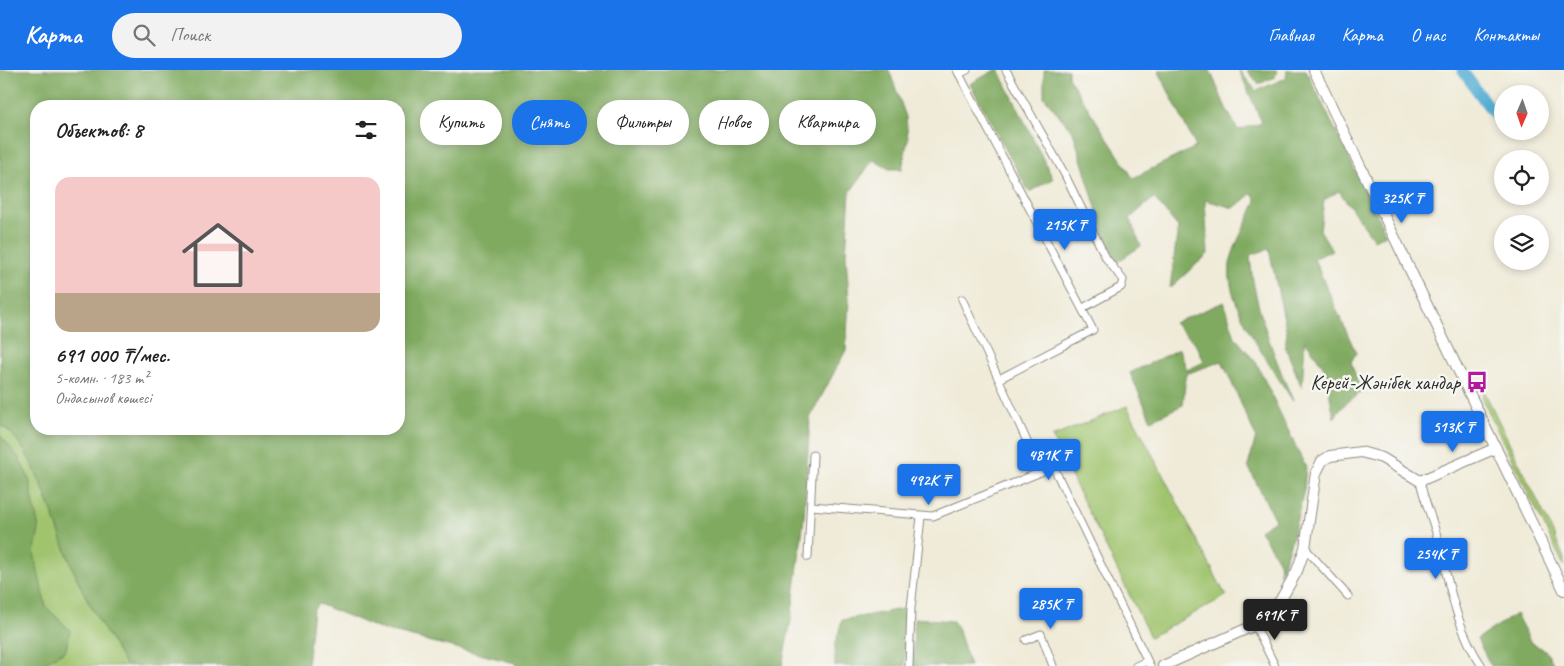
<!DOCTYPE html>
<html lang="ru">
<meta charset="utf-8">
<style>
:root{--surface:#fff;--page:#f2f2f2;--text:#222;--muted:#767676;--accent:#1a73e8}
body{margin:0;font-family:Caveat,sans-serif;background:var(--page);color:var(--text);height:100vh;display:flex;flex-direction:column;font-size:19px;white-space:nowrap}
*{box-sizing:border-box;margin:0}
p{font-size:16px;color:var(--muted)}
.icon{flex:none;width:28px;height:28px;fill:none;stroke:currentColor;stroke-width:2;stroke-linecap:round;stroke-linejoin:round}
.map{position:relative;flex:1;overflow:hidden}
.drawer{position:absolute;left:30px;top:30px;width:375px;height:335px;display:flex;flex-direction:column;background:var(--surface);border-radius:20px;box-shadow:0 2px 8px #0003}
.drawer>*{flex:none}
.top-card{position:absolute;left:420px;top:30px;width:475px;height:45px;display:flex;gap:10px}
.needle{width:32px;rotate:182deg}
.controls{position:absolute;left:1494px;top:15px;display:grid;gap:10px}
.controls a{display:grid;place-items:center;width:55px;height:55px;border-radius:50%;background:var(--surface);box-shadow:0 2px 8px #0003;font-size:25px}
.price{position:absolute;translate:-50% -42px;padding:0 11px;border-radius:5px;background:var(--accent);color:#fff;font-size:16px;line-height:32px;filter:drop-shadow(0 1px 2px #0008)}
.price::after{content:'';position:absolute;left:50%;top:30px;width:15px;height:11px;margin-left:-8px;background:inherit;clip-path:polygon(0 0,100% 0,50% 100%)}
.price.selected{background:#222;color:#fff}
ul{padding:0;list-style:none}
li{display:grid;align-content:center;gap:10px;height:265px;padding:0 25px}
li span{display:grid;place-items:center;height:155px;border-radius:15px;color:#555}
li>.icon{margin-inline-start:auto}
span .icon{width:90px;height:90px;fill:#fffc;stroke-width:1}
li b{font-size:21px}
h2{display:flex;justify-content:space-between;align-items:center;height:60px;padding:0 25px;font-size:21px}
.tag{padding:0 18px;border-radius:22px;background:var(--surface);box-shadow:0 2px 8px #0003;font-size:18px;line-height:45px}
.tag.selected{background:var(--accent);color:#fff}
header{display:flex;align-items:center;gap:30px;box-sizing:border-box;height:70px;padding:0 25px;background:var(--accent);color:#fff}
header strong{font-size:24px}
nav{display:flex;gap:28px;margin-inline-start:auto;font-size:18px}
.search{width:350px;height:45px;background:var(--page);display:flex;align-items:center;gap:12px;box-sizing:border-box;padding:0 18px;border-radius:28px;color:var(--muted);font-size:19px}
.map>svg:first-child{display:block}
.green{fill:#a0c46e;stroke:#66784c}
.forest{fill:#80aa61;stroke:#566a46;fill-rule:evenodd}
.lines{fill:none;stroke-linecap:round;stroke-linejoin:round}
.river{stroke:#57afd4;stroke-width:11}
.street-casing{stroke:#8e8b82;stroke-width:9}
.secondary-casing{stroke:#8e8b82;stroke-width:12}
.street{stroke:#fff;stroke-width:7}
.secondary{stroke:#fff;stroke-width:10}
.labels{text-anchor:middle;dominant-baseline:central;stroke-width:5;stroke-linejoin:round;paint-order:stroke}
.poi-label{font-size:20px;fill:#2b2b2b;stroke:#f6f6f2;text-anchor:end}
</style>
<header>
<strong>Карта</strong>
<div class="search"><svg class="icon" aria-label="search" viewBox="0 0 24 24"><circle cx="10" cy="10" r="6"/><path d="M15 15l6 6"/></svg>Поиск</div>
<nav><a>Главная</a><a>Карта</a><a>О нас</a><a>Контакты</a></nav>
</header>
<div class="map">
<svg width="1564" height="596" viewBox="0 0 1564 596">
<rect width="100%" height="100%" fill="#f6f6f2"/>
<filter id="ink" filterUnits="userSpaceOnUse"><feTurbulence type="fractalNoise" baseFrequency=".02" numOctaves="2"/><feDisplacementMap in="SourceGraphic" scale="10" xChannelSelector="R" yChannelSelector="G"/><feConvolveMatrix kernelMatrix="1 2 1 2 8 2 1 2 1" color-interpolation-filters="sRGB"/></filter>
<filter id="wash" filterUnits="userSpaceOnUse"><feTurbulence type="fractalNoise" baseFrequency=".0096" numOctaves="4" result="noise"/><feDisplacementMap in="SourceGraphic" scale="20" xChannelSelector="R" yChannelSelector="G"/><feGaussianBlur stdDeviation="1.12" result="paint"/><feColorMatrix in="noise" values="0 0 0 0 0 0 0 0 0 0 0 0 0 0 0 0 0 1.4 0 .05"/><feComposite in="paint" operator="in"/></filter>
<g filter="url(#wash)">
<rect width="100%" height="100%" fill="#f0ebd8"/>
<g class="green">
<polygon points="1484,321 1548,452 1564,488 1564,496 1482,329"/>
<polygon points="1127,336 1226,526 1150,567 1052,367"/>
<path d="M 0,355 C 35,372 57,463 73,499 C 87,533 107,564 126,596 L 0,596 Z"/>
</g>
<g class="forest">
<path d="M 0,0 L 889,0 L 906,47 L 908,69 L 902,99 L 889,99 L 873,90 L 850,122 L 846,185 L 849,230 L 846,280 L 810,348 L 804,448 L 791,550 L 782,596 L 516,596 L 515,593 L 377,558 L 319,534 L 313,540 L 307,596 L 126,596 C 107,564 87,533 73,499 C 57,463 35,372 0,355 ZM 399,36 L 399,359 L 36,359 L 36,36 Z"/>
<polygon points="995,0 999,0 1053,109 1029,122 970,14"/>
<path d="M 1044,0 L 1068,0 L 1068,7 L 1133,108 L 1196,77 L 1158,0 L 1210,0 L 1225,36 L 1238,60 L 1262,53 L 1239,0 L 1256,21 L 1286,8 L 1287,0 L 1306,0 L 1386,164 L 1374,170 L 1339,121 L 1324,130 L 1320,160 L 1332,180 L 1314,189 L 1356,283 L 1351,292 L 1361,322 L 1344,335 L 1334,348 L 1325,299 L 1305,270 L 1302,318 L 1285,276 L 1287,263 L 1269,179 L 1250,185 C 1253,235 1274,285 1293,331 C 1272,297 1224,234 1230,194 C 1233,176 1249,149 1256,131 L 1252,123 L 1234,138 L 1205,130 L 1208,184 L 1170,218 L 1178,157 L 1154,128 L 1130,148 L 1141,176 L 1117,192 L 1104,164 L 1073,62 L 1044,27 Z"/>
<polygon points="1247,0 1277,0 1275,7 1259,14"/>
<polygon points="1224,232 1235,267 1257,294 1306,398 1304,420 1293,465 1280,504 1279,492 1260,460 1275,450 1248,396 1256,367 1222,291 1186,304 1183,335 1151,350 1130,303 1179,279 1187,300 1204,292 1195,273 1174,253"/>
<polygon points="0,365 19,388 29,409 39,460 34,483 46,537 70,560 66,580 38,596 0,596"/>
<polygon points="902,539 905,545 905,596 835,596 835,575 842,550"/>
<polygon points="1516,544 1531,573 1545,580 1555,596 1491,596 1477,569"/>
<polygon points="914,548 953,551 959,561 970,596 913,596"/>
</g>
<g class="lines">
<polyline class="river" points="1462,0 1496,47"/>
</g>
</g>
<g filter="url(#ink)">
<g class="lines">
<g class="street-casing">
<g id="street">
<polyline points="957,0 1093,260 999,309"/>
<polyline points="1006,0 1064,103 1106,188 1123,210 1121,217 1083,238"/>
<polyline points="959,4 967,0"/>
<polyline points="962,229 1041,402 1053,396 1150,596"/>
<path d="M 1420,411 C 1424,430 1432,448 1437,466 C 1449,511 1455,557 1482,596"/>
<polyline points="811,436 933,446 1041,402"/>
<polyline points="1305,478 1348,526"/>
<polyline points="808,487 813,385"/>
<polyline points="1255,555 1275,596"/>
<polyline points="1026,570 1041,564 1053,596"/>
<polyline points="909,596 911,538 921,447"/>
<polyline points="1136,596 1147,591"/>
</g>
</g>
<g class="secondary-casing">
<g id="secondary">
<polyline points="1314,0 1564,520"/>
<polyline points="1163,596 1255,555 1280,531 1297,501 1305,478 1316,403 1322,391 1330,386 1361,382 1382,388 1420,411 1496,378"/>
</g>
</g>
<use href="#street" class="street"/>
<use href="#secondary" class="secondary"/>
</g>
</g>
<defs>
<g id="bus-bare" transform="scale(1.725)"><path d="M-5-6H5V4H4V6H2V4H-2V6H-4V4H-5ZM-3.5-4V0h7V-4ZM-3.5 1.2v1.5H-2V1.2ZM2 1.2v1.5H3.5V1.2Z" fill="#b5179e" stroke="#f6f6f2" stroke-width="2.5" paint-order="stroke"/></g>
</defs>
<g fill-rule="evenodd">
<use href="#bus-bare" x="1477" y="312"/>
</g>
<g class="labels">
<g class="poi-label">
<text x="1460" y="312">Керей-Жәнібек хандар</text>
</g>
</g>
</svg>
<div class="controls">
<a><svg class="needle" viewBox="-14 -14 28 28"><path d="M0-13l5 13h-10z" fill="#e53935"/><path d="M0 13l5-13h-10z" fill="#767676"/></svg></a>
<a><svg class="icon" aria-label="locate" viewBox="0 0 24 24"><circle cx="12" cy="12" r="6"/><path d="M12 2v4M12 18v4M2 12h4M18 12h4"/></svg></a>
<a><svg class="icon" aria-label="layers" viewBox="0 0 24 24"><path d="M12 4l9 5-9 5-9-5zM3 14l9 5 9-5"/></svg></a>
</div>
<b class="price" style="left:1402px;top:154px">325K ₸</b>
<b class="price" style="left:1065px;top:181px">215K ₸</b>
<b class="price" style="left:1453px;top:383px">513K ₸</b>
<b class="price" style="left:1049px;top:411px">481K ₸</b>
<b class="price" style="left:929px;top:436px">492K ₸</b>
<b class="price" style="left:1436px;top:510px">254K ₸</b>
<b class="price" style="left:1051px;top:560px">285K ₸</b>
<b class="price selected" style="left:1275px;top:571px">691K ₸</b>
<div class="top-card">
<a class="tag">Купить</a>
<a class="tag selected">Снять</a>
<a class="tag">Фильтры</a>
<a class="tag">Новое</a>
<a class="tag">Квартира</a>
</div>
<section class="drawer">
<h2>Объектов: 8<svg class="icon" aria-label="filters" viewBox="0 0 24 24"><path d="M4 7h16M4 17h16"/><circle cx="9" cy="7" r="2"/><circle cx="15" cy="17" r="2"/></svg></h2>
<ul>
<li><span style="background:linear-gradient(#f6c9c9 75%,#b9a48a 0)"><svg class="icon" aria-label="home" viewBox="0 0 24 24"><path d="M3 11l9-7 9 7M6 9v11h12V9"/></svg></span><div><b>691 000 ₸/мес.</b><p>5-комн. · 183 m²</p><p>Ондасынов көшесі</p></div></li>
</ul>
</section>
</div>
